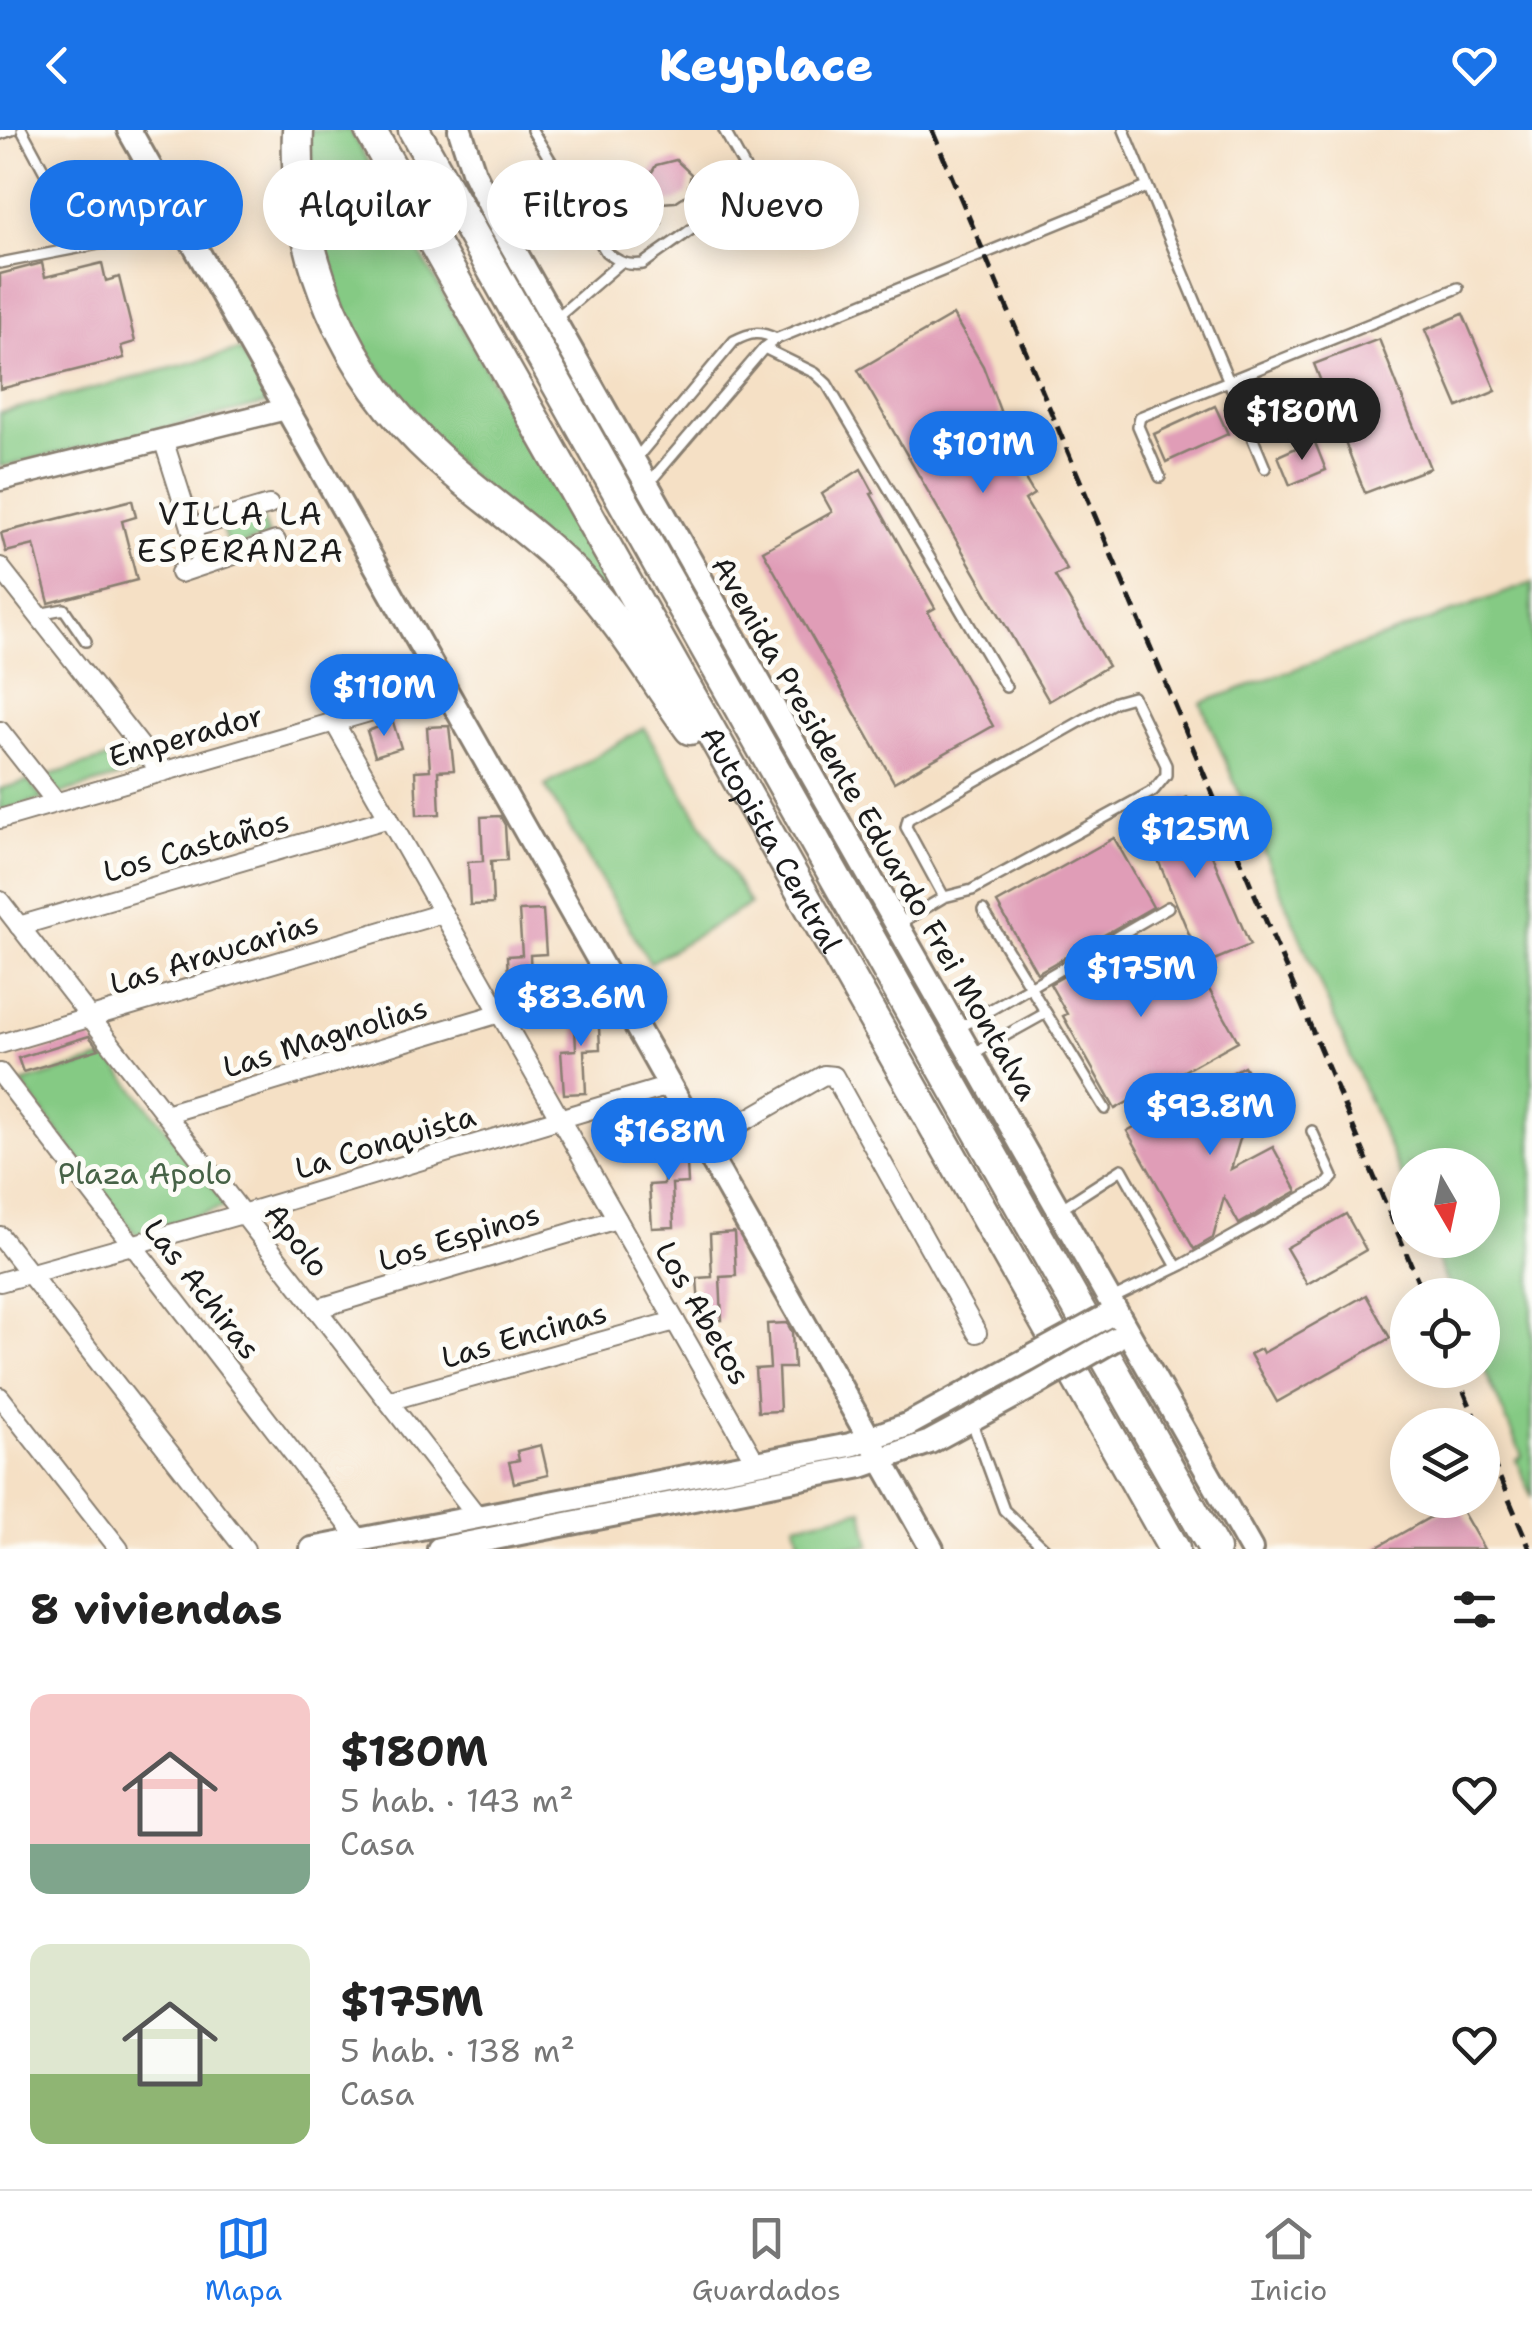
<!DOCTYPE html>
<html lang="es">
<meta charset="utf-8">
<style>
:root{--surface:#fff;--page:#f2f2f2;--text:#222;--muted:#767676;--line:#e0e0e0;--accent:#1a73e8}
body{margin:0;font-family:"Shantell Sans",sans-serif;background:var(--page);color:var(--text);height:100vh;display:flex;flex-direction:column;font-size:38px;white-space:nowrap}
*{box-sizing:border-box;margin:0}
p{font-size:32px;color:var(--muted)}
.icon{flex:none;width:55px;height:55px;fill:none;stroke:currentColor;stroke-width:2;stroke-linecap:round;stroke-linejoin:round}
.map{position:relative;height:1419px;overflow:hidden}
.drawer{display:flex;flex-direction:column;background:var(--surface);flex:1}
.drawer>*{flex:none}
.hud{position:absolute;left:30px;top:30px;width:1000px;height:90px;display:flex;gap:20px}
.needle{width:65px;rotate:171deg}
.tools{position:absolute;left:1390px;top:1018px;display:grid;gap:20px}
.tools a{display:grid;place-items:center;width:110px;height:110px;border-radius:50%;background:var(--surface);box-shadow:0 5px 25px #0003;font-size:50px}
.price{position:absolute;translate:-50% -85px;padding:0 22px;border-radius:35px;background:var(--accent);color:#fff;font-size:32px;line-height:65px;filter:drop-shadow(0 2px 5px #0008)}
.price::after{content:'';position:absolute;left:50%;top:60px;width:30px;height:22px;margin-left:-15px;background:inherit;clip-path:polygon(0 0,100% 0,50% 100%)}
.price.current{background:#222;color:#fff}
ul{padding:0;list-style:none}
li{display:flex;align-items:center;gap:30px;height:250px;padding:0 30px}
li span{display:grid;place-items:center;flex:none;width:280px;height:200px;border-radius:20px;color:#555}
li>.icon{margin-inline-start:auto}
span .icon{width:120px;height:120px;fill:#fffc;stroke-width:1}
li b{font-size:42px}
h2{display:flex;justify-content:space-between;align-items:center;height:120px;padding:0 30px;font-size:42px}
.pill{padding:0 35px;border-radius:45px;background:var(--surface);box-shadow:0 5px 25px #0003;font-size:35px;line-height:90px}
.pill.current{background:var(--accent);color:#fff}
header{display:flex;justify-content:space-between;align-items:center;height:130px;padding:0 30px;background:var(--accent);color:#fff;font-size:45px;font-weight:800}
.tab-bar{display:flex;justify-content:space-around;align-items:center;height:140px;border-top:2px solid var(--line);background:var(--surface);font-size:28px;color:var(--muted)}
.tab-bar a{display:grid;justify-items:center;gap:5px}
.tab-bar .current{color:var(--accent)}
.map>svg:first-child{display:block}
.green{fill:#85ca84;stroke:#507350;stroke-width:2.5}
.building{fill:#e09db7}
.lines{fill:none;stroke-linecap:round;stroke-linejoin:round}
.service-casing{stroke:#887e70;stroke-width:14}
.minor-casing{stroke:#887e70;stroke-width:22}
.tertiary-casing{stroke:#887e70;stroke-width:25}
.secondary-casing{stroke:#887e70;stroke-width:28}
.motorway-casing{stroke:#887e70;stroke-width:35}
.service{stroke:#fff;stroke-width:9}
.minor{stroke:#fff;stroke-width:18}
.tertiary{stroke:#fff;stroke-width:20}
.secondary{stroke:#fff;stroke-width:22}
.motorway{stroke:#fff;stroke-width:30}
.rail{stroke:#1c1c1c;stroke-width:5;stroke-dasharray:15 8;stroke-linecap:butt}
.secondary-bridge-casing{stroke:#887e70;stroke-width:28;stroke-linecap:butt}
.secondary-bridge{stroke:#fff;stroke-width:22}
.labels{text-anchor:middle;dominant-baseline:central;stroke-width:10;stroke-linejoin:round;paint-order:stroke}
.street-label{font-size:30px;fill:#1c1c1c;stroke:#fdfcf7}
.park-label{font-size:30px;fill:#466246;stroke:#fdfcf7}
.neighbourhood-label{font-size:32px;letter-spacing:2.5px;fill:#1c1c1c;stroke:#fdfcf7}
</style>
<header><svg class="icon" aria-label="back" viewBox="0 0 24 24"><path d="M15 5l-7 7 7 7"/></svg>Keyplace<svg class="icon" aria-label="heart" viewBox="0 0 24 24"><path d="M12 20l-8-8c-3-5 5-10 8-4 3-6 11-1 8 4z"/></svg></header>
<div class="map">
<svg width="1532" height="1419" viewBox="0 0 1532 1419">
<rect width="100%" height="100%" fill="#fdfcf7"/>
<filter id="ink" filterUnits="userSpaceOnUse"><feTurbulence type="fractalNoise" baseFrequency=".01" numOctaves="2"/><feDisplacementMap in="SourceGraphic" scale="20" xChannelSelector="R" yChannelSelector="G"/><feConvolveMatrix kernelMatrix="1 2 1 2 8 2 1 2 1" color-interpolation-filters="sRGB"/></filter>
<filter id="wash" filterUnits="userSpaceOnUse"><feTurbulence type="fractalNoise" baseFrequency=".0048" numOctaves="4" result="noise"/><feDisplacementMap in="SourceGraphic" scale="40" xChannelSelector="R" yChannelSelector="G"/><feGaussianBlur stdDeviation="2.25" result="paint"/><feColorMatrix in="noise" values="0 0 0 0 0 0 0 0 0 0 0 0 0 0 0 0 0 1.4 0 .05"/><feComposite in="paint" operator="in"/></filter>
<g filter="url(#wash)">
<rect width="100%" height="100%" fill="#f5e0c5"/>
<g class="green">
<polygon points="307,0 350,0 628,489 434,313 352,202 316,101"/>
<polygon points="240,220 271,273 0,337 0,283"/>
<polygon points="261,383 269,406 229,419 221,396"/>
<polygon points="1532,453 1532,1367 1516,1330 1522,1326 1483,1236 1482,1165 1452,1165 1429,1110 1482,1110 1482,1035 1408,1035 1407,1060 1201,573"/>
<polygon points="644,598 750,774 650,833 545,656"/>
<polygon points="132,621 147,639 60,664 46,646"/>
<polygon points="28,651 43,669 0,681 0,659"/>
<polygon points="109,927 227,1076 136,1105 21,953"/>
<polygon points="863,1380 870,1416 801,1419 795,1394"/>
</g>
<g id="blocks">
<g class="building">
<polygon points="676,30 691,44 687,64 675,72 661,73 662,93 653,104 632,106 620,90 622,76 632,66 649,62 649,47 656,35"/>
<polygon points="42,133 45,147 102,133 106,151 119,147 135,212 121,216 124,228 0,259 0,144"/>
<polygon points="1463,184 1496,261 1458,277 1425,200"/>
<polygon points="953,185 983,236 1002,286 991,292 1034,364 1025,370 1067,440 1055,446 1108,536 1049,571 858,240"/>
<polygon points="1379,209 1430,338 1365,363 1314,234"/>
<polygon points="1215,276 1228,304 1166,332 1154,304"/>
<polygon points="1314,310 1326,340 1290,355 1278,326"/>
<polygon points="861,339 874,363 871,364 935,478 928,482 993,596 894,652 763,421 832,382 822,364"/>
<polygon points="132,370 136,387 122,391 137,450 49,473 34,415 6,422 1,403"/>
<polygon points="393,592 401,618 375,626 367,601"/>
<polygon points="449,596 454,640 438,641 440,684 417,685 415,641 430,640 427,597"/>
<polygon points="1187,667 1250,815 1202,835 1140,687"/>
<polygon points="500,686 505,695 507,730 491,731 493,774 470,775 468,732 483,731 481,687"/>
<polygon points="1114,708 1153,777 1037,843 997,773"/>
<polygon points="543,780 546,824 530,825 532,868 509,869 507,826 522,825 519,781"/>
<polygon points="1129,809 1146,839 1178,822 1194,851 1202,847 1238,911 1115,979 1063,886 1067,884 1050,854"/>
<polygon points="598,875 600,919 584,920 586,963 564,964 561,921 576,920 574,876"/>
<polygon points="89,906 99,919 23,942 18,928"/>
<polygon points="1244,936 1256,956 1231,1039 1273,1017 1297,1061 1239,1094 1224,1067 1213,1108 1194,1119 1127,1001"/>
<polygon points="683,1009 686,1015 688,1053 672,1054 674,1097 652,1098 649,1055 664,1054 662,1010"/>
<polygon points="1346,1084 1366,1120 1307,1154 1286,1118"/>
<polygon points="734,1102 736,1146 720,1147 722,1190 700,1191 697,1148 712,1147 710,1104"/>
<polygon points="1366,1165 1390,1208 1277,1272 1250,1224 1261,1219 1263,1223"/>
<polygon points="787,1193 792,1202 794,1238 778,1238 780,1281 758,1282 755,1239 770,1238 767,1194"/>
<polygon points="541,1315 548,1345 514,1353 509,1332 519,1330 517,1321"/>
<polygon points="1457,1372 1484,1419 1374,1419"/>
</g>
</g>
</g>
<g filter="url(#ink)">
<use href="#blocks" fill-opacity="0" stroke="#887e70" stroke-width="2.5"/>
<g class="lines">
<g class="service-casing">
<g id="service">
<polyline points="22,0 85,117"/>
<path d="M 532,0 L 606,122 C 619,132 626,136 643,134 C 674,110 736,76 745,38 L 724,0"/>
<polyline points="1124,0 1265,338"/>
<polyline points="0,4 12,0"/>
<polyline points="0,133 104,113 131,114 186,104"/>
<polyline points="554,190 620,133"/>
<polyline points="764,218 815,243 827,254 1006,557"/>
<path d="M 634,331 L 734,211 C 751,202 760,201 776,209"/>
<polyline points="1160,347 1138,296 1140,287 1458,158"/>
<polyline points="648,354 764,218 776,209 1147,57"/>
<polyline points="38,484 64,479 86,511"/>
<polyline points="983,780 1105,979"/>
<polyline points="897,795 944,767 972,760 1153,661 1166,645 1166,635 1133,567 1115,572 908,689 906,697 944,767"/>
<polyline points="959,898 1168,777"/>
<polyline points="974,923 1046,883"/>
<polyline points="1060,1079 1122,1039 1177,1137"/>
<polyline points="1112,1169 1182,1135 1328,1053 1333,1047 1312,1001"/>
<polyline points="971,1290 1004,1380 1045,1419"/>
</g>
</g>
<g class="minor-casing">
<g id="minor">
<polyline points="163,309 203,435"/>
<polyline points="191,398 269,375"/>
<polyline points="0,437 161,642"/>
<polyline points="180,443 276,411"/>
<polyline points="334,592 756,1333"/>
<polyline points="0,601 56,672"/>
<polyline points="0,689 445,560"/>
<polyline points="0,771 478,1387"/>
<polyline points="19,796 389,688"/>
<polyline points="0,914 443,783"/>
<polyline points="0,943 360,1410"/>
<polyline points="165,984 500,883"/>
<polyline points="703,1015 824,945 834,946 977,1203"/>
<polyline points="0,1106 245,1419"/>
<polyline points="0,1152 242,1084 669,956"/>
<polyline points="316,1179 617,1089"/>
<polyline points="0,1267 119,1419"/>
<polyline points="388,1271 675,1191"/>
</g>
</g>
<g class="tertiary-casing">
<polyline id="tertiary" points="0,350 286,279"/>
</g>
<g class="secondary-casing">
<g id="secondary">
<polyline points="129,0 932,1419"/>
<polyline points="460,0 474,43 496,88 1251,1419"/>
<polyline points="312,1419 850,1315 907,1295 1030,1228"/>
<polyline points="439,1419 862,1336 930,1312 1035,1255"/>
</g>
</g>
<g class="motorway-casing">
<g id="motorway">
<path d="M 298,0 C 293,124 345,244 437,327 C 482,368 534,402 577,446 C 621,492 653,548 690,599"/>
<path id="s1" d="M 370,0 L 1174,1419"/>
<polyline points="414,0 1214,1419"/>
</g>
</g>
<use href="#service" class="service"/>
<use href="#minor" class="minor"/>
<use href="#tertiary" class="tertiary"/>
<use href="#secondary" class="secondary"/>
<use href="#motorway" class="motorway"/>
<g class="rail">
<polyline points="932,0 1424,1165"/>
<polyline points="1455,1240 1478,1295"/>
<polyline points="1482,1306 1530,1419"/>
</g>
<g class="secondary-bridge-casing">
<g id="secondary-bridge">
<polyline points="1030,1228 1107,1186"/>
<polyline points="1035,1255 1115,1209"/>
</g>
</g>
<use href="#secondary-bridge" class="secondary-bridge"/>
</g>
</g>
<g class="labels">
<g class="street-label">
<text transform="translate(186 606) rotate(-16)">Emperador</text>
<text transform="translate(875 698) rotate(60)">Avenida Presidente Eduardo Frei Montalva</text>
<text stroke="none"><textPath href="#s1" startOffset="815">Autopista Central</textPath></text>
<text transform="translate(196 716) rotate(-16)">Los Castaños</text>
<text transform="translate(214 823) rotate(-17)">Las Araucarias</text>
<text transform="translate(325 907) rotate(-17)">Las Magnolias</text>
<text transform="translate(385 1012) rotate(-17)">La Conquista</text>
<text transform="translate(459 1107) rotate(-17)">Los Espinos</text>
<text transform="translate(297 1110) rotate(52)">Apolo</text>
<text transform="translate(202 1159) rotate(52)">Las Achiras</text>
<text transform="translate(703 1183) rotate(60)">Los Abetos</text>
<text transform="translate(524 1205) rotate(-16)">Las Encinas</text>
</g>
<g class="park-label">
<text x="145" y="1043">Plaza Apolo</text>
</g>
<g class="neighbourhood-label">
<text x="241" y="383">VILLA LA<tspan x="241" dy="37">ESPERANZA</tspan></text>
</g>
</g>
</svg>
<div class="tools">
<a><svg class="needle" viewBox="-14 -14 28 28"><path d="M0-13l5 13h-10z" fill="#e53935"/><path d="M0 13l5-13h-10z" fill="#767676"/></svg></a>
<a><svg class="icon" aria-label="locate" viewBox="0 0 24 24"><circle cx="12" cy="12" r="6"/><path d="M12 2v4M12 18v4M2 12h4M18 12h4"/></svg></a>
<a><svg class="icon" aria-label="layers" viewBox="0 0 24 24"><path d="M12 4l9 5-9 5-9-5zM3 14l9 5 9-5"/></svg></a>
</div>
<b class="price current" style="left:1302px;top:333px">$180M</b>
<b class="price" style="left:983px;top:366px">$101M</b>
<b class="price" style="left:384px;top:609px">$110M</b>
<b class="price" style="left:1195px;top:751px">$125M</b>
<b class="price" style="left:1141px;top:890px">$175M</b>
<b class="price" style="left:581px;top:919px">$83.6M</b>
<b class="price" style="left:1210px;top:1028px">$93.8M</b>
<b class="price" style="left:669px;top:1053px">$168M</b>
<div class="hud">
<a class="pill current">Comprar</a>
<a class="pill">Alquilar</a>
<a class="pill">Filtros</a>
<a class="pill">Nuevo</a>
</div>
</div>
<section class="drawer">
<h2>8 viviendas<svg class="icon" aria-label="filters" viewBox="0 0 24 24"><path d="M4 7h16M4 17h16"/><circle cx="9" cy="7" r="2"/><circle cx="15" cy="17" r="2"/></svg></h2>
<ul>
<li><span style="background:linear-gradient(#f6c9c9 75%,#7fa58c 0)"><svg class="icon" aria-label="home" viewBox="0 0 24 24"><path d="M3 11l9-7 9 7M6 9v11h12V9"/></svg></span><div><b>$180M</b><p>5 hab. · 143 m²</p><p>Casa</p></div><svg class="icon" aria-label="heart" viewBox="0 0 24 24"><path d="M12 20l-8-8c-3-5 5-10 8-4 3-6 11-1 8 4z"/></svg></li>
<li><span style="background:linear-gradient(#dfe7d0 65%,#8fb573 0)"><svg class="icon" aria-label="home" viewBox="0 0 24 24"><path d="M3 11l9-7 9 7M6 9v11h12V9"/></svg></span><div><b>$175M</b><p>5 hab. · 138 m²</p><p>Casa</p></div><svg class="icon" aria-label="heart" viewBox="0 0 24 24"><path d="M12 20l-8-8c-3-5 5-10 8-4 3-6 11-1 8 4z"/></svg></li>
</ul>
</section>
<nav class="tab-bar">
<a class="current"><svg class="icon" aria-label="map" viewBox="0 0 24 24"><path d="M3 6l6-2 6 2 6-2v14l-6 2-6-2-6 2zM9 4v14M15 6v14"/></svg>Mapa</a>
<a><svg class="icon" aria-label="saved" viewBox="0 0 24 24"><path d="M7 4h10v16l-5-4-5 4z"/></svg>Guardados</a>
<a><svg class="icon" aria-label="home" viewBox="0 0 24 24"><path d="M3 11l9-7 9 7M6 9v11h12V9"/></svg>Inicio</a>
</nav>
